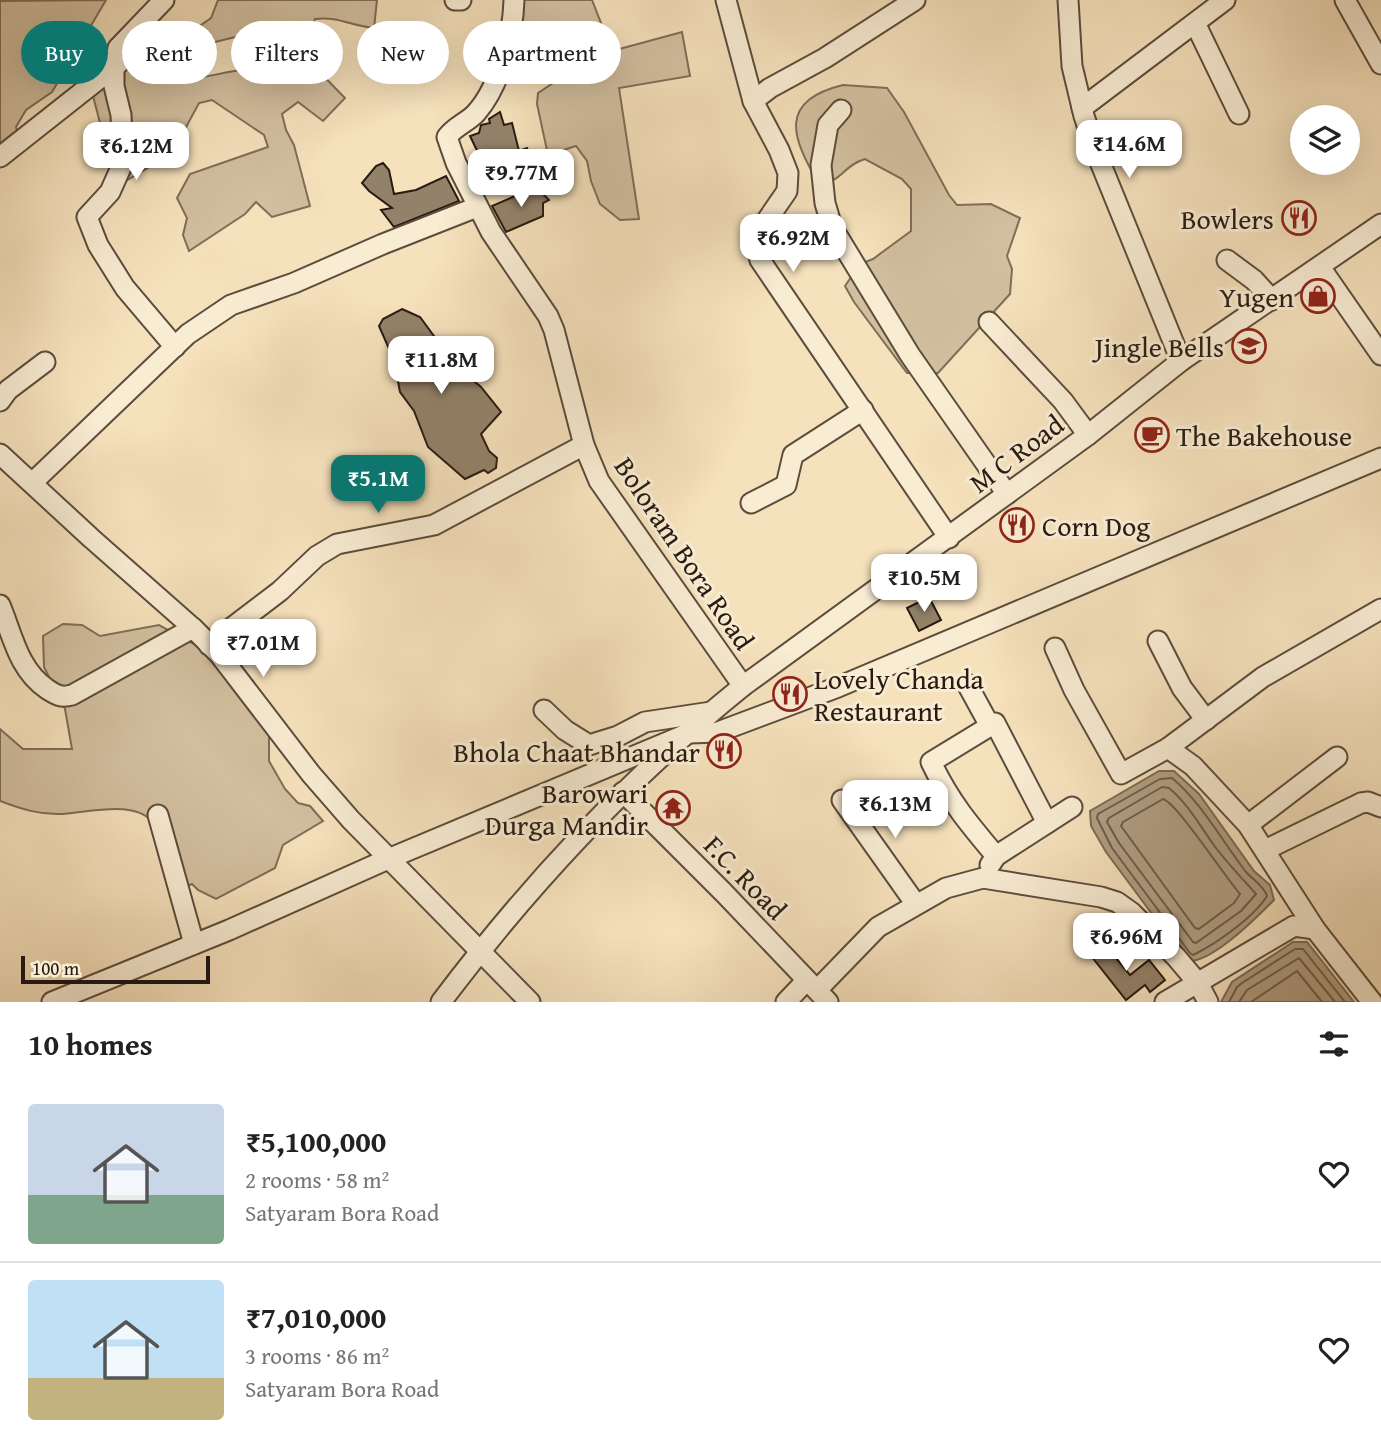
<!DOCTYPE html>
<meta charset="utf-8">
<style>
:root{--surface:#fff;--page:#f6f6f6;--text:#222;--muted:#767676;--line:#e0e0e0;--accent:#0f766e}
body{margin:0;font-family:"Gentium Book Plus",serif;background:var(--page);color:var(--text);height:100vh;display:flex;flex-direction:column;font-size:26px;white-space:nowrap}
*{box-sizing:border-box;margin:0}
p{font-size:23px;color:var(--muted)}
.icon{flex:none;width:38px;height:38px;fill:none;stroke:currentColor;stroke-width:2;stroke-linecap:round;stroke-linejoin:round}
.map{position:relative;height:1002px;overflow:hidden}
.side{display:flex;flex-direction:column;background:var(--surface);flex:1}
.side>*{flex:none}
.hud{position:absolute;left:21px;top:21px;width:700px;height:63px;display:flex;gap:14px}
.buttons{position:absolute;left:1290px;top:105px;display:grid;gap:14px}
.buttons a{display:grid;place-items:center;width:70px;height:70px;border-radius:50%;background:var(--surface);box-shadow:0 7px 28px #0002;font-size:35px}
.scale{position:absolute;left:21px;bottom:18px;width:189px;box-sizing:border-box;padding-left:7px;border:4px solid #291b11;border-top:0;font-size:19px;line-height:24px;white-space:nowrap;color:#291b11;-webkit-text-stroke:5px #f8ecd3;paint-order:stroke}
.price{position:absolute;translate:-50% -60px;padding:0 16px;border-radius:14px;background:#fff;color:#222;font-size:23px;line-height:46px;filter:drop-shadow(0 2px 4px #0008)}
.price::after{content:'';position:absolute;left:50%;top:42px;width:21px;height:16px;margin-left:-10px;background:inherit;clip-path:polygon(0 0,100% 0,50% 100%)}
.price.selected{background:var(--accent);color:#fff}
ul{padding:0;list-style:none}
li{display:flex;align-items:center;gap:21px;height:175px;padding:0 28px}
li+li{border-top:2px solid var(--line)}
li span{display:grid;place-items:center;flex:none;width:196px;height:140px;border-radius:7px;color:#555}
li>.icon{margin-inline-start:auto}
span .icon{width:84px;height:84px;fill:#fffc;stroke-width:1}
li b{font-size:30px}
h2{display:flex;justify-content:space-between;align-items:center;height:84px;padding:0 28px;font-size:30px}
.chip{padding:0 24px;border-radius:32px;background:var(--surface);box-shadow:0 7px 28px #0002;font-size:24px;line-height:63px}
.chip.selected{background:var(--accent);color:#fff}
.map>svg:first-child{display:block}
.green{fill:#d2bf9f;stroke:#7e6d58;stroke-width:2}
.water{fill:#b09e82;stroke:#7a6a55;stroke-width:2}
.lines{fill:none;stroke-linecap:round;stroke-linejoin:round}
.shore{stroke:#6c5c4a;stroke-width:2}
.building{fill:#93826a;stroke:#291b11;stroke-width:2}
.minor-casing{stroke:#5c4c3c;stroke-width:23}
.minor{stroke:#f8ecd3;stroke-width:19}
.labels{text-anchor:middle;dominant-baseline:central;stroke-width:6;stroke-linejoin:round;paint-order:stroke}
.poi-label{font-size:28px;fill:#291b11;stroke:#f8ecd3;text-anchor:end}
.street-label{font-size:28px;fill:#291b11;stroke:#f8ecd3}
</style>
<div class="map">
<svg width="1381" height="1002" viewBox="0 0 1381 1002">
<rect width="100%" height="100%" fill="#f5e1bc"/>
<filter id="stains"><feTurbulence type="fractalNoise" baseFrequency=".00286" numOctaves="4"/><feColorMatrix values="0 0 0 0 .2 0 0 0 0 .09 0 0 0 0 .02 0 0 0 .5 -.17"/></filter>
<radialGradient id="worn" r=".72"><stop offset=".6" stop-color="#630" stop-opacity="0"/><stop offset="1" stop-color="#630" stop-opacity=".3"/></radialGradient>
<g class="green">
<polygon points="106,0 52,92 26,110 16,127 18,135 0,147 0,1"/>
<path d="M 218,0 L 377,0 L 374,28 C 351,26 338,16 315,19 L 303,55 L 345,98 L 323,121 L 298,102 L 282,114 L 286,130 L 294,145 L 310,206 L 272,217 L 256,202 L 245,214 L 189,251 L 183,235 L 187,218 L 177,198 L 190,174 L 268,147 L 264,135 L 212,100 L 199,103 L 172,153 L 126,181 L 107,150 L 92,92 L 109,61 L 158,49 L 172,41 L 179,80 C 202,79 223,72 247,69 L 253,51 L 235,37 L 191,48 L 188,34 L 211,18 Z"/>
<path d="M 517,0 L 592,0 L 612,51 L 682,32 L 690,76 L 619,88 L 639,219 L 620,220 L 600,204 L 591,181 L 587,161 L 576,146 L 548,155 L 537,104 L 538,93 L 553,83 C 548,69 544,54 530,49 L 540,31 L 522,25 L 512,36 Z"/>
<path d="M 843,85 L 887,88 L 904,112 L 949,195 L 957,205 L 991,204 L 1020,218 L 1007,256 L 1012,269 L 1010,294 L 938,373 L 907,373 L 854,302 L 845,286 L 860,264 L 873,259 L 911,231 L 911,189 L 902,179 L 865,159 C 842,166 843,182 819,184 C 792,138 777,101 843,85 Z"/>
<path d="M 63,624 L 82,625 L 100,636 L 159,625 L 194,644 L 232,669 L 269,729 L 269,761 L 285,789 L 298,803 L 310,806 L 323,821 L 283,845 L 275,868 L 216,899 L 198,890 L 192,884 L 177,891 C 172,877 162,836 155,825 C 137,798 88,813 62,814 C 40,815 21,809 0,801 L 0,729 L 23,749 L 72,749 L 65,709 L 44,667 L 43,636 Z"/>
</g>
<g class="water">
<path d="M 1159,771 L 1174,771 L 1199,794 L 1254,871 L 1270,885 L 1274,900 C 1257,917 1211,964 1187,961 L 1106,852 L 1091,826 L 1090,811 Z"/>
<polygon points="1293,942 1307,942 1354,1002 1221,1002 1232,982"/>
</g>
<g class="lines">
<g class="shore">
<path d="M 1172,778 C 1202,803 1222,841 1246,872 C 1253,880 1263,885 1267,896 C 1254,917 1216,944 1193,955 L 1190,953 L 1112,848 L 1097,818 L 1098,814 L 1160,779 Z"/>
<path d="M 1162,787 L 1169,788 C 1188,804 1199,824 1213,844 C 1226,862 1242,878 1256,894 L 1241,911 L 1196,943 L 1193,942 L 1119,843 L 1107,822 L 1109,818 Z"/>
<path d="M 1163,799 C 1177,803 1225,877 1240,894 L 1234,903 L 1199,929 L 1195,928 L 1121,826 L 1123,822 Z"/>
<polyline points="1229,1002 1237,987 1242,983 1295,949 1303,949 1345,1002"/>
<polyline points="1239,1002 1247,990 1299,958 1335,1002"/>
<polyline points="1251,1002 1297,971 1322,1002"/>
</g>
</g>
<g class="building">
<polygon points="500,112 504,125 512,123 519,151 527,148 533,167 488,185 481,184 472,167 483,163 470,136 479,133 481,125 490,123 489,119"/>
<polygon points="383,163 389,170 394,194 416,190 446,176 459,201 394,227 381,210 392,208 369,191 362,183 376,166"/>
<polygon points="536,187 549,200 543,203 543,216 506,232 492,206"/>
<polygon points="402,309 420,317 456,366 481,387 501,412 481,434 489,451 497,458 496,468 488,473 484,470 465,479 428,447 414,411 400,392 394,360 379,326 383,319"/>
<polygon points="929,597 941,620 919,631 907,608"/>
<polygon points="1102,941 1130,975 1149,960 1165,980 1150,992 1145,985 1126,1000 1088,952"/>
</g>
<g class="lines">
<g class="minor-casing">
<g id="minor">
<polyline points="164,0 118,48 114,67 114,86 121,115 123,163 110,192 87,217 98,245 125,288 175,347"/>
<polyline points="455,0 461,0"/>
<path d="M 514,0 C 513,35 500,86 476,113 C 468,122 455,126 447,137 L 456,163 L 491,232 L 548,316 L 554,330 L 584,445 L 599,481 L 743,686"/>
<polyline points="726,0 753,101 779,150 788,173 787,191 754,239 760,260 949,538"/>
<polyline points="1068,0 1072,66 1084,116 1098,157 1181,361"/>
<polyline points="1345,0 1381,64"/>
<polyline points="1195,23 1239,114"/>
<polyline points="753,101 770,88 825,58 915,0"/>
<polyline points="1082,108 1225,0"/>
<polyline points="841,110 828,125 821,165 825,203 832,227 910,355 1007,494"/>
<polyline points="0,157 119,63"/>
<polyline points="1227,260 1254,280 1272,300"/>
<polyline points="1320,267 1381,355"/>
<polyline points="989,322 1063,401 1088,435"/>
<polyline points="0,401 8,390 45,362"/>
<polyline points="0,454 91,538 193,628 219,654 311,774 351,820 530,1002"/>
<polyline points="32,483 188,334 231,305 294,283 383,244 477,207"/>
<polyline points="751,503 786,485 793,455 863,410"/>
<path d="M 0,605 C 13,636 18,669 47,689 C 56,695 61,698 72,695 L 193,628"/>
<polyline points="1158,641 1182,688 1206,720"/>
<polyline points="209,645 280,591 317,556 337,544 434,525 584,445"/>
<polyline points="1055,648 1074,690 1121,774 1168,748 1263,677 1381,609"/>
<polyline points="967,684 990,726"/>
<polyline points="544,710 565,730 589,745 618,736 645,722 711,712"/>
<polyline points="1168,748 1193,766 1248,825 1315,929 1372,1002"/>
<polyline points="623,792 724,893 828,1002"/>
<polyline points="842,800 915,903"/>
<polyline points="158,815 194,944"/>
<polyline points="1248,825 1337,757"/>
<polyline points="1265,850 1361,803 1368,802 1381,807"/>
<path d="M 996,856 C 968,823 949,800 931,762 L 995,723 L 1047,823"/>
<polyline points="990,865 996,856 1072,807"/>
<polyline points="817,990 878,927 946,888 983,878 1101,897 1117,902 1131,912 1176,957 1198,983 1208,1002"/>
<polyline points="52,1002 229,930 388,859 689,733 718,732 838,687 1381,458"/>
<path d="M 441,1002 C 529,885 629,778 743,686 L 1088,435 L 1181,361 L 1381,224"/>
<polyline points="786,1002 806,981"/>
<polyline points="1165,1002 1294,926 1315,929"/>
</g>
</g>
<use href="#minor" class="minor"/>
</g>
<defs>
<g id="restaurant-ring" transform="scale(1.75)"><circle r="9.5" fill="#f8ecd3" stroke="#8f2418" stroke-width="1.5"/><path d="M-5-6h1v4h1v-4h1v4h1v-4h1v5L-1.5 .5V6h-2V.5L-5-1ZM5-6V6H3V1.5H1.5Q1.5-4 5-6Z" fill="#8f2418"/></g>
<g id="shop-ring" transform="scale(1.75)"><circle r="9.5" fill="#f8ecd3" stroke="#8f2418" stroke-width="1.5"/><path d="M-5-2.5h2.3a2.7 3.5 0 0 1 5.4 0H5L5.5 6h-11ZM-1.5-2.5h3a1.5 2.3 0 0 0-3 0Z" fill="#8f2418"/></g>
<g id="school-ring" transform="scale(1.75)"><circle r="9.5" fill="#f8ecd3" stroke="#8f2418" stroke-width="1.5"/><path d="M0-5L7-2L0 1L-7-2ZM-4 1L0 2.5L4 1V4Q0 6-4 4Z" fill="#8f2418"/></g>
<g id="cafe-ring" transform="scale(1.75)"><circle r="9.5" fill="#f8ecd3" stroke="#8f2418" stroke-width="1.5"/><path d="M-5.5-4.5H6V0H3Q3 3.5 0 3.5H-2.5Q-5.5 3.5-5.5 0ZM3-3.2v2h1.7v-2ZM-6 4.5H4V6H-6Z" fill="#8f2418"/></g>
<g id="temple-ring" transform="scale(1.75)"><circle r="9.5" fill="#f8ecd3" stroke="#8f2418" stroke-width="1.5"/><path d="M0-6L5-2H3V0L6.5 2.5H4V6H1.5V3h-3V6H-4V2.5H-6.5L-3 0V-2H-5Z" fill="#8f2418"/></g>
</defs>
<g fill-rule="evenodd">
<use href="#restaurant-ring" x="1299" y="218"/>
<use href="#shop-ring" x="1318" y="296"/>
<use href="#school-ring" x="1249" y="346"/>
<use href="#cafe-ring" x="1152" y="435"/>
<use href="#restaurant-ring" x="1017" y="525"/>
<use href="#restaurant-ring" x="790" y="694"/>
<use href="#restaurant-ring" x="724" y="751"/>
<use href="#temple-ring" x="673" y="808"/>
</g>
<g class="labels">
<g class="poi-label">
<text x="1274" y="218">Bowlers</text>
<text x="1294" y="296">Yugen</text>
<text x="1224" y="346">Jingle Bells</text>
<text x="1176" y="435" text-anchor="start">The Bakehouse</text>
<text x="1042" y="525" text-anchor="start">Corn Dog</text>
<text x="814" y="678" text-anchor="start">Lovely Chanda<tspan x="814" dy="32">Restaurant</tspan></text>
<text x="700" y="751">Bhola Chaat Bhandar</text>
<text x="648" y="792">Barowari<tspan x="648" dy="32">Durga Mandir</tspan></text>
</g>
<g class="street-label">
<text transform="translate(1016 453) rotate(-37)">M C Road</text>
<text transform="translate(685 553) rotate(56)">Boloram Bora Road</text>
<text transform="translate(746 877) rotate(46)">F.C. Road</text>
</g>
</g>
<rect width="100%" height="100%" filter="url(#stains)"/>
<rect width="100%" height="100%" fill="url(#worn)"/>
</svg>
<div class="buttons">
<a><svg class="icon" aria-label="layers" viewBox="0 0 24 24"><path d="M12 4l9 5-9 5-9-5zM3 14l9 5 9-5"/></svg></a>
</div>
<div class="scale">100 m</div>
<b class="price" style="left:1129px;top:180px">₹14.6M</b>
<b class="price" style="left:136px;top:182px">₹6.12M</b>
<b class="price" style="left:521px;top:209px">₹9.77M</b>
<b class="price" style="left:793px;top:274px">₹6.92M</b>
<b class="price" style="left:441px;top:396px">₹11.8M</b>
<b class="price selected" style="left:378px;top:515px">₹5.1M</b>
<b class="price" style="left:924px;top:614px">₹10.5M</b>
<b class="price" style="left:263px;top:679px">₹7.01M</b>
<b class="price" style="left:895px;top:840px">₹6.13M</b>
<b class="price" style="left:1126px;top:973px">₹6.96M</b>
<div class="hud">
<a class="chip selected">Buy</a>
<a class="chip">Rent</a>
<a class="chip">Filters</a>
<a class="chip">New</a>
<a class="chip">Apartment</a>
</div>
</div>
<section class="side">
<h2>10 homes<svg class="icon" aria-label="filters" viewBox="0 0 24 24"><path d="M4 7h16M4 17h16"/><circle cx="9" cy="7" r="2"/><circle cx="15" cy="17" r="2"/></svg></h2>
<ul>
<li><span style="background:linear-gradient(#c9d6e8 65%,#7fa58c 0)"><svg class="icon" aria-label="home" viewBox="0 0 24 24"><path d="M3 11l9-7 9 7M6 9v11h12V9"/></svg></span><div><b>₹5,100,000</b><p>2 rooms · 58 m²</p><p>Satyaram Bora Road</p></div><svg class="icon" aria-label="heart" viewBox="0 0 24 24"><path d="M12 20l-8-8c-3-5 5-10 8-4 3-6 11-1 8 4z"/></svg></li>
<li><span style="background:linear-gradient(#bfe0f5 70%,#c2b280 0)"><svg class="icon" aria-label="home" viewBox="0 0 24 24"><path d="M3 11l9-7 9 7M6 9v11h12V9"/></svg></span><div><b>₹7,010,000</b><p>3 rooms · 86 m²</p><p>Satyaram Bora Road</p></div><svg class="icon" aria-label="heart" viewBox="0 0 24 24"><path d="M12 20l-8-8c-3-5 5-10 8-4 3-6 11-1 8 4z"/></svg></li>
</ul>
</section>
